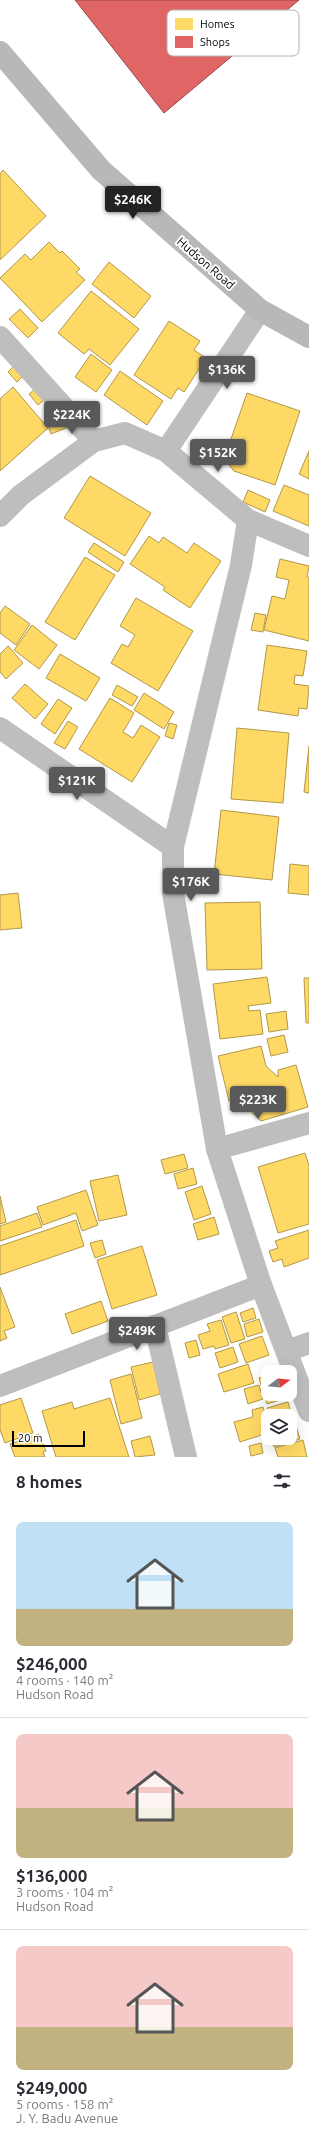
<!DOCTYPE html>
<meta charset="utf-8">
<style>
:root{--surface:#fff;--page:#f7f7f7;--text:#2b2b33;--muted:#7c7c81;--line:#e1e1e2;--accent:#595959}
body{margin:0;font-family:Ubuntu,sans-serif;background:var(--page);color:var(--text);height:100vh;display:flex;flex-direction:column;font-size:15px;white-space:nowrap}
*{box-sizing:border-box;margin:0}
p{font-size:13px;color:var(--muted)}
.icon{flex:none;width:22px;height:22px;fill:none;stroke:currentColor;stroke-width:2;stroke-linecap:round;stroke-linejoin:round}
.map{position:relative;height:1457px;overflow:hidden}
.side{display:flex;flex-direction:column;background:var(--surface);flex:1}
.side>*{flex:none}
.needle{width:26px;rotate:74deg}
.fabs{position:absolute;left:261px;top:1365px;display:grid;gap:8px}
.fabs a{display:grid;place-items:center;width:36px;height:36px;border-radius:8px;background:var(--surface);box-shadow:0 4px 16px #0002;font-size:20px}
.scale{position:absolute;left:12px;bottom:10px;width:73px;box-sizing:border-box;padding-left:4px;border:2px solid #000;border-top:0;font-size:11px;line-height:14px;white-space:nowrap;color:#000;-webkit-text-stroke:3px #fff;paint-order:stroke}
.price{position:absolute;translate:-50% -34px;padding:0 9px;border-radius:4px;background:var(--accent);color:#fff;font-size:13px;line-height:26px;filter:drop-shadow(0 1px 2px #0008)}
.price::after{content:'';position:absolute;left:50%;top:24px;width:12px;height:9px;margin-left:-6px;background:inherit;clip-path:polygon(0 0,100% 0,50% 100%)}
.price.active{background:#222;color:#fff}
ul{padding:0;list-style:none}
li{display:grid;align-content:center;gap:8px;height:212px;padding:0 16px}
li+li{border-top:1px solid var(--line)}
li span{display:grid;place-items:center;height:124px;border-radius:8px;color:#555}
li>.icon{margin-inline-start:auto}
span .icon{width:72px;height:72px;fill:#fffc;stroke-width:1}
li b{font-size:17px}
h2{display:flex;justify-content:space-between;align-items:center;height:48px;padding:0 16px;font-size:17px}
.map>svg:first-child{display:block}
.homes{fill:#ffd966;stroke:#b29847}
.shops{fill:#e06666;stroke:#9d4747}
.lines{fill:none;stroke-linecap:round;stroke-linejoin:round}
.street{stroke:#bebebe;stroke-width:22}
.secondary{stroke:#b8b8b8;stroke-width:22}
.labels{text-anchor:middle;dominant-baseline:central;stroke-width:4;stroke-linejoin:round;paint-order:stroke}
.street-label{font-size:12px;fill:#000;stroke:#fff}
.key{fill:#fff;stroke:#b2b2b2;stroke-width:1}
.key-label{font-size:11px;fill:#000}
</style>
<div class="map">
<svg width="309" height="1457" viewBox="0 0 309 1457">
<rect width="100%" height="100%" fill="#fff"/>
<g class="homes">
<polygon points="3,170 46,216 0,260 0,174"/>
<polygon points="49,242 60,253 62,251 80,269 76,272 85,280 42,322 0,278 25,254 31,260"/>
<polygon points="109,262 151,296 134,318 92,284"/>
<polygon points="91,291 139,329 110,365 89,349 84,354 58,333"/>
<polygon points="20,309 38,328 28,338 9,319"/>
<polygon points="169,321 200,341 194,350 206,358 184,392 178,388 171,399 134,375"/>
<polygon points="91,354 112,370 96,392 75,377"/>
<polygon points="16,364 25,374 17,382 8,372"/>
<polygon points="120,371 163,401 147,425 104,395"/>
<polygon points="41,384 50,395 38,405 29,394"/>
<polygon points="13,387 48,428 0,471 0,399"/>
<polygon points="247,393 300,411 275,485 234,471 224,459"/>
<polygon points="66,413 71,426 51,434 46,420"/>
<polygon points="309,451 309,479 299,474"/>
<polygon points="90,476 151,513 125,556 64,518"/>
<polygon points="284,485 309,495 309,526 273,511"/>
<polygon points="248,490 270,500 265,512 243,502"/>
<polygon points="149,536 159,543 163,537 187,553 194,543 221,561 190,608 163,590 165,587 130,564"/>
<polygon points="94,543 124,562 118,572 88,552"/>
<polygon points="85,557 115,575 75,640 45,622"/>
<polygon points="280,559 309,566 307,577 309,578 309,641 264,630 272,596 285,599 289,580 276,577"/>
<polygon points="136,598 193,631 158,691 111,663 122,644 128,647 135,635 120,626"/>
<polygon points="5,606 30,624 16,645 0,633 0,613"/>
<polygon points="255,613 266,615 263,632 251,630"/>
<polygon points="32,625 57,645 39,669 14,650"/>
<polygon points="267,645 307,651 303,676 295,675 294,684 309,686 307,709 299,708 298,716 258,710"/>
<polygon points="8,646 23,663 6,679 0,672 0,654"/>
<polygon points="60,654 100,678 86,701 46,678"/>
<polygon points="25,684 48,704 35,719 12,698"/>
<polygon points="117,685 138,697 132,706 112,695"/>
<polygon points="144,693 174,712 164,729 134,710"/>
<polygon points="110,698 134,713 123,732 133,738 141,725 160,737 132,782 79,749"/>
<polygon points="58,699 72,708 55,734 41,724"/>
<polygon points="68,721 78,727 65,749 54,743"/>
<polygon points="169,723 177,725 173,739 165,736"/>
<polygon points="237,728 289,733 283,803 231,799"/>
<polygon points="309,746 309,793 304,792"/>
<polygon points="221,810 279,817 272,880 214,874"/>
<polygon points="290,864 309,866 309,895 288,893"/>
<polygon points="18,893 22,928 0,930 0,895"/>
<polygon points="260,902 262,969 207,970 205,903"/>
<polygon points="267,977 271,1003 248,1006 249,1011 260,1010 263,1034 220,1039 213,984"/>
<polygon points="304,978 309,978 309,1023 306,1023"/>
<polygon points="286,1011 288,1029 269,1032 266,1014"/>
<polygon points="284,1035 288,1052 271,1056 267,1039"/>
<polygon points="261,1046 266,1066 278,1077 278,1070 296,1065 308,1107 261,1121 238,1099 229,1101 218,1056"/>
<polygon points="305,1153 309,1166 309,1224 278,1233 258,1167"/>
<polygon points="184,1154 188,1168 165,1174 161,1160"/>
<polygon points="193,1168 197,1184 178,1189 174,1174"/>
<polygon points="118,1175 127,1215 99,1221 90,1181"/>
<polygon points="202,1186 211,1214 194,1220 185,1192"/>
<polygon points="86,1190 98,1225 82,1231 76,1213 43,1225 37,1207"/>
<polygon points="0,1196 6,1222 0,1224"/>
<polygon points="37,1213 42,1227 0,1241 0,1226"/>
<polygon points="214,1217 219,1234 198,1240 193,1224"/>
<polygon points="76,1220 84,1246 0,1275 0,1246"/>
<polygon points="309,1230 309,1258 284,1267 282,1259 273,1262 269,1251 278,1248 275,1241"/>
<polygon points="102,1240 106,1254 95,1258 90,1243"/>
<polygon points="142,1246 157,1295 112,1309 97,1260"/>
<polygon points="0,1287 15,1327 4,1331 7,1338 0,1341"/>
<polygon points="101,1301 108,1321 72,1334 65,1314"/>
<polygon points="253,1308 256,1318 243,1322 240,1313"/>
<polygon points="236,1312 245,1339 231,1343 222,1317"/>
<polygon points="259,1319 263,1332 247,1337 244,1324"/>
<polygon points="221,1320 229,1345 215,1349 214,1346 203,1349 198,1335 210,1331 207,1324"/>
<polygon points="262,1336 269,1355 246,1363 239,1344"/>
<polygon points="196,1340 200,1355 189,1358 185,1343"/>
<polygon points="233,1347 238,1362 220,1368 215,1353"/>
<polygon points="153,1362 160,1394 139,1400 131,1367"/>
<polygon points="248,1364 254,1383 224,1392 218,1374"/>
<polygon points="131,1374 142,1418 121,1424 110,1380"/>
<polygon points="268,1375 268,1394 285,1394 286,1398 267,1404 259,1378"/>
<polygon points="259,1385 263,1399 248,1404 244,1389"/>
<polygon points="21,1398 33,1433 5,1443 0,1430 0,1405"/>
<polygon points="110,1398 129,1457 56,1457 42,1411 72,1402 74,1409"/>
<polygon points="288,1402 294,1423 290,1425 290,1416 269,1416 267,1408"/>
<polygon points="263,1407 268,1424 268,1433 240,1442 234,1422 253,1417 252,1410"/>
<polygon points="296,1426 300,1439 274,1447 271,1438 290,1438 290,1428"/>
<polygon points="39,1434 46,1451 43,1452 45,1457 15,1457 10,1444"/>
<polygon points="150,1436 155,1455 135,1457 131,1441"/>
<polygon points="303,1440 307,1457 278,1457 275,1448"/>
<polygon points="261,1443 263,1453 251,1456 249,1446"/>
</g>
<polygon class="shops" points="75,0 299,0 164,113"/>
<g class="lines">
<g class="street">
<polyline points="0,337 94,441"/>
<polyline points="166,451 260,310"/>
<polyline points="0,516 21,495 94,441 125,433 166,451 248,520 309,546"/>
<polyline points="248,520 241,565 173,847 173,893 217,1149 261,1285 309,1411"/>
<polyline points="0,728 173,847"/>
<polyline points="217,1149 309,1123"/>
<polyline points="155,1326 186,1457"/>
<polyline points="287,1351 309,1343"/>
<polyline points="0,1386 261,1285"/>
</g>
<polyline class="secondary" points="0,52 101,170 260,310 309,337"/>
</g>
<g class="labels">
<g class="street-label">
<text transform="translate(206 263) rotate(41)">Hudson Road</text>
</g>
</g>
<rect x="167" y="10" width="132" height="46" rx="6" class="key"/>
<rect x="175" y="18" width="18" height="12" fill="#ffd966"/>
<rect x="175" y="36" width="18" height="12" fill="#e06666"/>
<g class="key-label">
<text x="200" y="28">Homes</text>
<text x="200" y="46">Shops</text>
</g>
</svg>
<div class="fabs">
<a><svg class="needle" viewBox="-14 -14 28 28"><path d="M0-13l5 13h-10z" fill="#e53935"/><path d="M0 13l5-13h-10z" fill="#7c7c81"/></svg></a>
<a><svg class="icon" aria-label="layers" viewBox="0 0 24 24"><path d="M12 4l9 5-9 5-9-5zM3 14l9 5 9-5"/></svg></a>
</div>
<div class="scale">20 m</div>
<b class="price active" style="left:133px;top:220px">$246K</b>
<b class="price" style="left:227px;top:390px">$136K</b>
<b class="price" style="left:72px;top:435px">$224K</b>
<b class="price" style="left:218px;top:473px">$152K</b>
<b class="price" style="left:77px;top:801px">$121K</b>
<b class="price" style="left:191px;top:902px">$176K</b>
<b class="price" style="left:258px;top:1120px">$223K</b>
<b class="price" style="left:137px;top:1351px">$249K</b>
</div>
<section class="side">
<h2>8 homes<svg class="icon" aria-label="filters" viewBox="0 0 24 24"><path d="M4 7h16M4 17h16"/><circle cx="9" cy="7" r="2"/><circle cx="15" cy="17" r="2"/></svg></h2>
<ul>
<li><span style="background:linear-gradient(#bfe0f5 70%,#c2b280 0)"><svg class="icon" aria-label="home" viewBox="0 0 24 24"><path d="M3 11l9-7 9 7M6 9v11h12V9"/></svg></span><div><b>$246,000</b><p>4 rooms · 140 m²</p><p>Hudson Road</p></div></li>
<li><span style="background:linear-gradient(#f6c9c9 60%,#c2b280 0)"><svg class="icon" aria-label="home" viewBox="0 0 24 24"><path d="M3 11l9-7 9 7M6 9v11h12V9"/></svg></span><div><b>$136,000</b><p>3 rooms · 104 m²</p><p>Hudson Road</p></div></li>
<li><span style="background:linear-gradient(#f6c9c9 65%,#c2b280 0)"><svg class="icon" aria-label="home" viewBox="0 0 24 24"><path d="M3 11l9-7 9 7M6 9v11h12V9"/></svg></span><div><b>$249,000</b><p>5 rooms · 158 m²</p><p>J. Y. Badu Avenue</p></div></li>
</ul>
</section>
